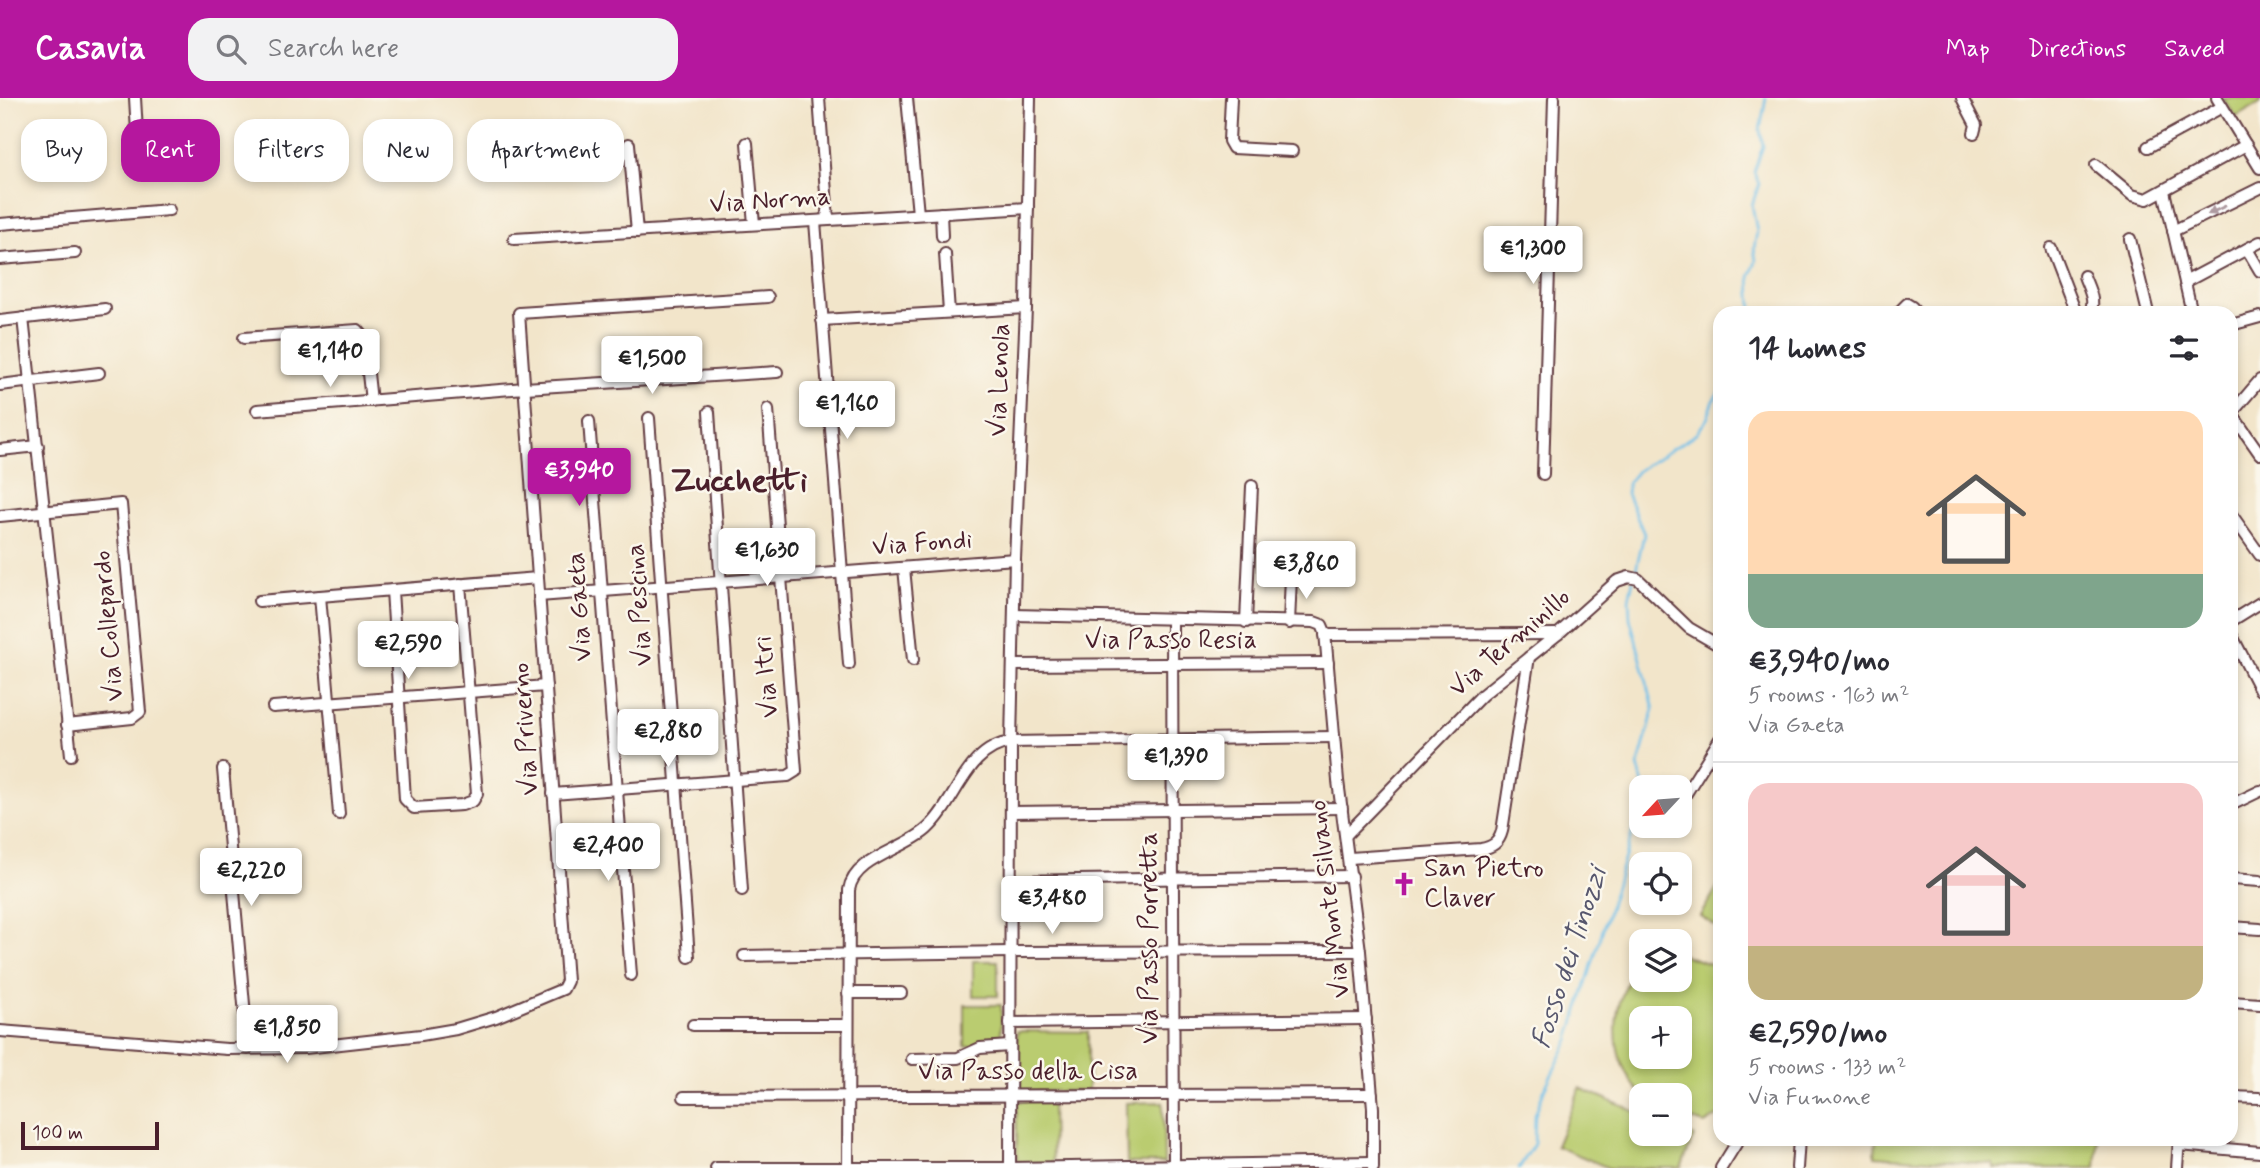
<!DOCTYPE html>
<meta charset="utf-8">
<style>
:root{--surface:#fff;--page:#f2f2f3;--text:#2b2b33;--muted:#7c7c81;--line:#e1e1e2;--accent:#b5179e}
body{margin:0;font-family:Mynerve,sans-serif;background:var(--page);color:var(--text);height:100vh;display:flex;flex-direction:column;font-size:26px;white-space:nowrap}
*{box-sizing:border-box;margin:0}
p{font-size:23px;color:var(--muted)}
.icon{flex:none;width:38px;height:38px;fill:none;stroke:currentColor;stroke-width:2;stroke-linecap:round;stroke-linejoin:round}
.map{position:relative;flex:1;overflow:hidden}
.side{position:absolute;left:1713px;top:208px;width:525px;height:840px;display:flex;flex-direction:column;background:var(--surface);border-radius:21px;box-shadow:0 4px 10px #0003}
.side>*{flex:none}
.hud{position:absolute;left:21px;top:21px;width:665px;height:63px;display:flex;gap:14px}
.needle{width:46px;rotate:244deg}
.fabs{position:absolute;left:1629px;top:677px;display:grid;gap:14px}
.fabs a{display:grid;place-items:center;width:63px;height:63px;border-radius:14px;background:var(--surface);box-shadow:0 4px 10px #0003;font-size:35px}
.scale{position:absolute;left:21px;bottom:18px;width:138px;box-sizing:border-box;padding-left:7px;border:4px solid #4a1f2b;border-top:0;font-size:19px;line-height:24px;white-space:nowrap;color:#4a1f2b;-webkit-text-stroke:5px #fbf7ec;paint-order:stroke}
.price{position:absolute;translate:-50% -60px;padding:0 16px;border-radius:7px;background:#fff;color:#222;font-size:23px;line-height:46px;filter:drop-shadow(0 2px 4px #0008)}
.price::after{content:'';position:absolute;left:50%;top:42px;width:21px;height:16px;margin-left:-10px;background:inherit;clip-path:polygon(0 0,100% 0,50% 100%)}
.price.current{background:var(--accent);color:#fff}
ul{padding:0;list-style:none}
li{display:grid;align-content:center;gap:14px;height:371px;padding:0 35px}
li+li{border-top:2px solid var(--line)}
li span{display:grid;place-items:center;height:217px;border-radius:21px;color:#555}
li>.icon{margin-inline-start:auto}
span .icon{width:126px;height:126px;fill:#fffc;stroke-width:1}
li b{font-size:30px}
h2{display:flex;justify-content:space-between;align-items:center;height:84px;padding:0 35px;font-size:30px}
.pill{padding:0 24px;border-radius:21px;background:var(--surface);box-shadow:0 4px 10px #0003;font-size:24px;line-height:63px}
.pill.current{background:var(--accent);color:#fff}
header{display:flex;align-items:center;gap:42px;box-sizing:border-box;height:98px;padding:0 35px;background:var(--accent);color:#fff}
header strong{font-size:33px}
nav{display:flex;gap:38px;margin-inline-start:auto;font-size:24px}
.search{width:490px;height:63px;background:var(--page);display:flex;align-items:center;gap:18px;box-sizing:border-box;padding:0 24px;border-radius:21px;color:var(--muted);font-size:26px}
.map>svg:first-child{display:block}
.green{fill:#bacc6f;stroke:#82764d;stroke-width:2;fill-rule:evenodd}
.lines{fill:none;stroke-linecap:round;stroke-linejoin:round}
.stream{stroke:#6ec0ea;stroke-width:2.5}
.minor-casing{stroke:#633d43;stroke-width:14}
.minor{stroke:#fff;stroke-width:10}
.oneway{fill:#ae9aa0}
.labels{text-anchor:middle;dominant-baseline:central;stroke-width:5;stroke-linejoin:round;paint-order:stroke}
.street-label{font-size:26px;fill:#4a1f2b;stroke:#fbf7ec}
.poi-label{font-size:26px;fill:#4a1f2b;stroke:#fbf7ec;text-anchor:start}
.water-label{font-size:28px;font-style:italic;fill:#57576e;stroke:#fbf7ec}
.district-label{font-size:33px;font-weight:bold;fill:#4a1f2b;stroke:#fbf7ec}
</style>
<header>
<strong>Casavia</strong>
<div class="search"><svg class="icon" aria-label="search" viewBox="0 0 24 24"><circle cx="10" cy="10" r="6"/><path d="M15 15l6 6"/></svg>Search here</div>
<nav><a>Map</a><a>Directions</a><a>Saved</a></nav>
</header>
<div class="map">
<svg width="2260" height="1070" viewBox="0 0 2260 1070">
<rect width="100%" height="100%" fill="#fbf7ec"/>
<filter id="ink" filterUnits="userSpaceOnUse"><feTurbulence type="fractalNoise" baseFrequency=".0143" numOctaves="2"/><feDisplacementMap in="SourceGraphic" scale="14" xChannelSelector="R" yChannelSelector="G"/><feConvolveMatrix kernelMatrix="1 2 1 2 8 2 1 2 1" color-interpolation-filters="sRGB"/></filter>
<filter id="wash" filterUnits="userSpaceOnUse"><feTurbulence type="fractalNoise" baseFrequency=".00686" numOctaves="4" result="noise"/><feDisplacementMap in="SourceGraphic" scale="28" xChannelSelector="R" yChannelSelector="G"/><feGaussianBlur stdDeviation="1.57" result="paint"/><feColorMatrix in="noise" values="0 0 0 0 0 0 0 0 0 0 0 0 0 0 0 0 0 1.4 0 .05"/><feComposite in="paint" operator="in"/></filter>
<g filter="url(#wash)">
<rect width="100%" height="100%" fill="#f2e5ca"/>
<g class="green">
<polygon points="2223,0 2260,0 2260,5 2236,19"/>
<polygon points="1720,785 1720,831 1700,818"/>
<path d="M 1680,856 L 1720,869 L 1720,1016 L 1705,1026 L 1680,1018 L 1680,998 L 1643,997 C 1606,963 1609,900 1641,865 L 1642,882 L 1680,882 ZM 1642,920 L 1680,920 L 1680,959 L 1642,959 Z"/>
<rect x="973" y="863" width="25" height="35"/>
<rect x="965" y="907" width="36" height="41"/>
<polygon points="1017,933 1088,934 1088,993 1017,993"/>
<polygon points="1580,990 1641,1016 1642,1036 1680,1036 1680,1032 1694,1038 1681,1070 1609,1070 1556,1048"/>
<polygon points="1017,1003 1052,1003 1053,1065 1017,1065"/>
<polygon points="1163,1004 1164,1065 1127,1065 1126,1005"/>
<polygon points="1876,1041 2098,1041 2096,1070 1994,1070 1993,1066 1875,1058"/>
</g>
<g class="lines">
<g class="stream">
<polyline points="1752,215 1750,179 1756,163 1754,150 1757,134 1752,107 1759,86 1754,74 1763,48 1760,32 1766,0"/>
<polyline points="1635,476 1644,436 1627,396 1628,384 1637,373 1696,336 1707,321 1715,300 1720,293"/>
<polyline points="1633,482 1629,501 1630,520 1654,611 1638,668 1644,690"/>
<polyline points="1519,1070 1534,1046 1535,1017 1544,992 1569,942 1631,739 1642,698"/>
</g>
</g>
</g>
<g filter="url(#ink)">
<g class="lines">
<g class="minor-casing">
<g id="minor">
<polyline points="135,0 137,34"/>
<polyline points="819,0 828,122"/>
<polyline points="907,0 918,116"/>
<polyline points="1231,0 1229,43 1233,50 1292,53"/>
<polyline points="1962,0 1976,27 1974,35"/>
<polyline points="2217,0 2260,70"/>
<polyline points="747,45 754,126"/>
<polyline points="629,46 637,134"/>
<polyline points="2148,49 2222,9"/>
<polyline points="2096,67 2132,97 2147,101 2246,47"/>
<polyline points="2164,93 2192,215"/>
<polyline points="941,115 942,138"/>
<polyline points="815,123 849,566"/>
<polyline points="0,126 169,112"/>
<polyline points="2173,133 2260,90"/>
<polyline points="514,141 1028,110"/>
<polyline points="2130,141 2148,215"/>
<polyline points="2051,150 2076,215"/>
<polyline points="2247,151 2260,173"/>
<polyline points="945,156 949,214"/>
<polyline points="0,161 75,155"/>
<path d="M 2084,178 C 2088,190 2098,206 2088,215"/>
<polyline points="2185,184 2260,144"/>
<polyline points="1898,215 1907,206 1912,209 1916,215"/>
<polyline points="23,220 71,657"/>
<polyline points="822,222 1026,210"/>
<polyline points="0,223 105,211"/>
<polyline points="2231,227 2260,219"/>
<polyline points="244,240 358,232 364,239 371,303"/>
<polyline points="0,287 99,275"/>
<polyline points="257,312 525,290 777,274"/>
<polyline points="709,314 742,792"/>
<polyline points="2231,316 2260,282"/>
<polyline points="2232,316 2260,356"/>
<polyline points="649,320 689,859"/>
<polyline points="589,323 631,877"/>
<polyline points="0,352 38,348"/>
<polyline points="1543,376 1554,0"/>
<polyline points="2231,416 2260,457"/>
<polyline points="0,418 121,406 140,614 132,620 67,627"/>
<polyline points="904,470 913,562"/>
<polyline points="392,492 405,701 414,710 462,707 473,703 477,696 460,486"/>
<polyline points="320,498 339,716"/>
<polyline points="539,498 1015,461"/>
<polyline points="259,503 538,480"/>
<polyline points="1014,517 1314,524 1322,527 1325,534 1338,683 1360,853 1373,1010 1373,1070"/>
<polyline points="2231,523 2260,505"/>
<polyline points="1246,524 1252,388"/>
<polyline points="1289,525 1291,479"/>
<polyline points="1172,526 1174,1070"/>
<polyline points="2231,536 2260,592"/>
<polyline points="1325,537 1558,536"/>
<polyline points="1014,567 1328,565"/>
<polyline points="273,609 546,588"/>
<polyline points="223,671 248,951"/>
<polyline points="553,696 788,678 796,673 768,311"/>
<polyline points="1685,697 1720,641"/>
<polyline points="2231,707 2260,693"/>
<polyline points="1011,714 1342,710"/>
<polyline points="1346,737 1482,597 1558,536 1617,483 1629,479 1638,481 1689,530 1720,548"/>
<path d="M 1350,760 L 1481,751 C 1492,749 1499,745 1502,733 L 1529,559"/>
<polyline points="2231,781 2260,783"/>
<polyline points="1011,783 1352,778"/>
<polyline points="2231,829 2260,831"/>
<polyline points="744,858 1011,854 1360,853"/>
<polyline points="848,895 901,895"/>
<polyline points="2231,904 2260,906"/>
<polyline points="1010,925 1366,921"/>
<polyline points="693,927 848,927"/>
<polyline points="0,933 227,951 305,950 421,937 456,931 496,919 563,891 567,883 519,215 768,199"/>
<polyline points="912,961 958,960 980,950 1010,948"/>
<polyline points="684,999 1372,996"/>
<polyline points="2231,999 2260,1000"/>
<polyline points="2179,1047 2260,1054"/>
<polyline points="716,1070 1010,1070 1373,1064"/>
<path d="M 848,1070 L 849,792 C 854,760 904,752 927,731 C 957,704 966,650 1011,644 L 1334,639"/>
<polyline points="1010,1070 1011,644 1015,461 1026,210 1030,0"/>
<polyline points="1721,1070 1739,1041"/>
<polyline points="1797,1070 1799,1041"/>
<polyline points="2177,1070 2179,1041"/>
</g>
</g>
<use href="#minor" class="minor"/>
</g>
<defs><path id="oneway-solid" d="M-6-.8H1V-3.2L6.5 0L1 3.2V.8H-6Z" transform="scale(1.75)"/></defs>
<use class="oneway" href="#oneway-solid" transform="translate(2217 112) rotate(154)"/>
</g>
<defs>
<g id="church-bare" transform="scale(1.89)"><path d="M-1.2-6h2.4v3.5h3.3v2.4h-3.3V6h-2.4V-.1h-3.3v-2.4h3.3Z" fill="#b5179e" stroke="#fbf7ec" stroke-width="2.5" paint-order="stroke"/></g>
</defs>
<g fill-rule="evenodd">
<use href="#church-bare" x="1404" y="786"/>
</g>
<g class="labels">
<g class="street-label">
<text transform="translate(770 103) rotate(-4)">Via Norma</text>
<text transform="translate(1000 282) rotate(-88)">Via Lenola</text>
<text transform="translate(922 446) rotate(-4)">Via Fondi</text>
<text transform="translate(640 507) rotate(-94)">Via Pescina</text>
<text transform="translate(580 509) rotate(-94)">Via Gaeta</text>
<text transform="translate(109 528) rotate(-95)">Via Collepardo</text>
<text x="1171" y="543">Via Passo Resia</text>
<text transform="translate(1510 545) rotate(-41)">Via Terminillo</text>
<text transform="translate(767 579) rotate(-95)">Via Itri</text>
<text transform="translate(526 631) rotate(-94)">Via Priverno</text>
<text transform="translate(1330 801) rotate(-97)">Via Monte Silvano</text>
<text transform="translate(1150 840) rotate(-90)">Via Passo Porretta</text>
<text x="1028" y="974">Via Passo della Cisa</text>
</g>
<g class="poi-label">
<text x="1424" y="771">San Pietro<tspan x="1424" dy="30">Claver</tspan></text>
</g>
<g class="water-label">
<text transform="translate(1570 860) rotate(-72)">Fosso dei Tinozzi</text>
</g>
<g class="district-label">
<text x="739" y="384">Zucchetti</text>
</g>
</g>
</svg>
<div class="fabs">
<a><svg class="needle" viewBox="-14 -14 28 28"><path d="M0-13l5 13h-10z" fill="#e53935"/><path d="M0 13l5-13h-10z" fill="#7c7c81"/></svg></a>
<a><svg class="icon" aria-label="locate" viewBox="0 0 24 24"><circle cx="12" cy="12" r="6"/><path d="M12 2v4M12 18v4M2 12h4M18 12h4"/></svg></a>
<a><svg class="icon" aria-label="layers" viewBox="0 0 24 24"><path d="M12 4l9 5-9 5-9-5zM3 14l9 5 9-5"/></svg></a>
<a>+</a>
<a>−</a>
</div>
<div class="scale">100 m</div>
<b class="price" style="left:1533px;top:188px">€1,300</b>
<b class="price" style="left:330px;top:291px">€1,140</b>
<b class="price" style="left:652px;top:298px">€1,500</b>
<b class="price" style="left:847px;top:343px">€1,160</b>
<b class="price current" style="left:579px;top:410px">€3,940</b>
<b class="price" style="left:767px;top:490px">€1,630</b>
<b class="price" style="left:1306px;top:503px">€3,860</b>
<b class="price" style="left:408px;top:583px">€2,590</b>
<b class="price" style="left:668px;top:671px">€2,880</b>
<b class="price" style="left:1176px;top:696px">€1,390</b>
<b class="price" style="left:608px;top:785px">€2,400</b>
<b class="price" style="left:251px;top:810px">€2,220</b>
<b class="price" style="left:1052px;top:838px">€3,480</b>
<b class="price" style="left:287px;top:967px">€1,850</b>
<div class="hud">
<a class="pill">Buy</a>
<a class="pill current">Rent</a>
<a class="pill">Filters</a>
<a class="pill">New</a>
<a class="pill">Apartment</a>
</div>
<section class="side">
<h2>14 homes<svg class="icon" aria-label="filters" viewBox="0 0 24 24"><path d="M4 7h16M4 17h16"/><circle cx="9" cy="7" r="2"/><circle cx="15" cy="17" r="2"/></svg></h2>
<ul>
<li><span style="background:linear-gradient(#ffd9b3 75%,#7fa58c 0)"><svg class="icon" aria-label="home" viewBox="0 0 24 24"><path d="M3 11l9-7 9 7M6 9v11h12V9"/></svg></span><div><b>€3,940/mo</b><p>5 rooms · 163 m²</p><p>Via Gaeta</p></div></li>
<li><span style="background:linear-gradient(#f6c9c9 75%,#c2b280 0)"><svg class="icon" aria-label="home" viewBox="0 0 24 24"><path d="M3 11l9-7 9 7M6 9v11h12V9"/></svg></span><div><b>€2,590/mo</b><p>5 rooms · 133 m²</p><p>Via Fumone</p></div></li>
</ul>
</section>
</div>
